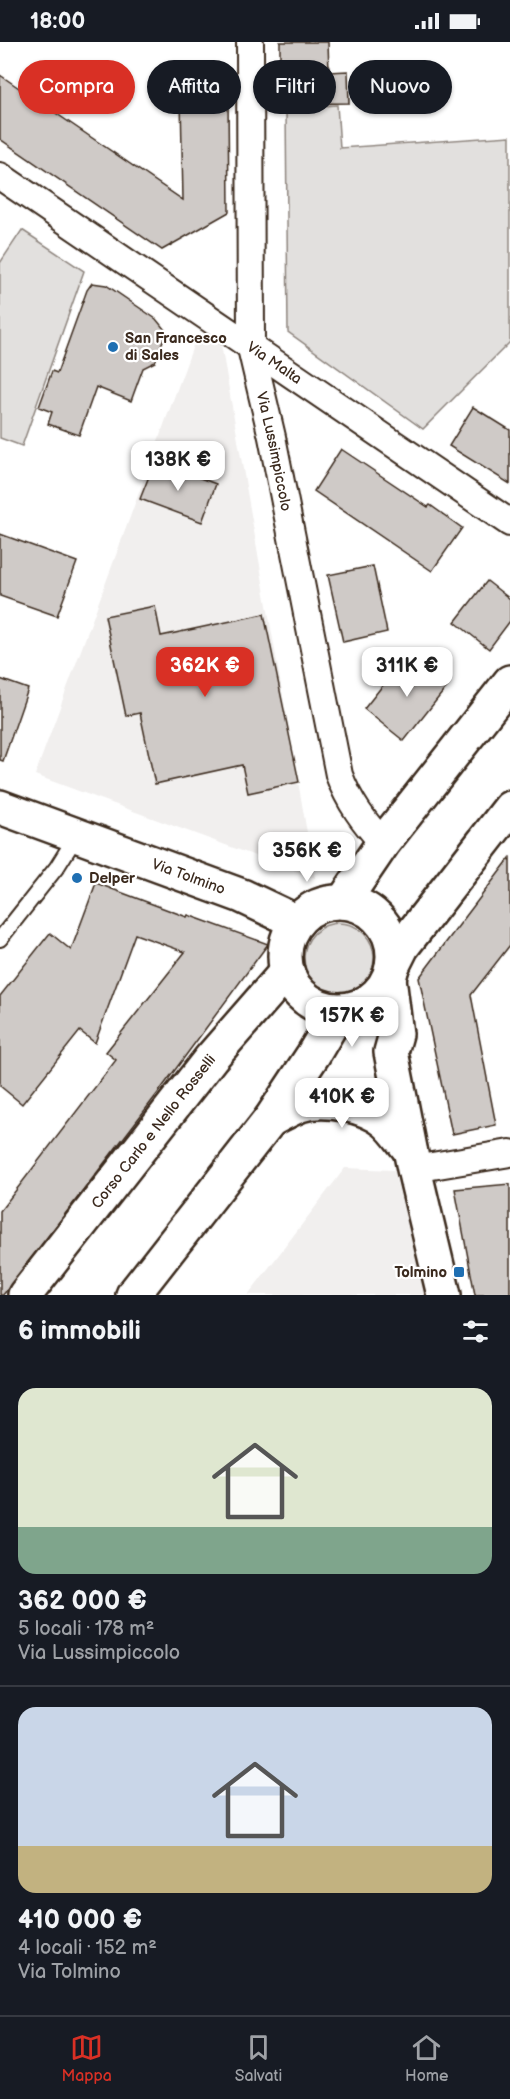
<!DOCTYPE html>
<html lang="it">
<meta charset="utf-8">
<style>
:root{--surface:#171b24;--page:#242831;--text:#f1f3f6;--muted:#9ea1a6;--line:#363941;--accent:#d93025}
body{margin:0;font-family:"Balsamiq Sans",sans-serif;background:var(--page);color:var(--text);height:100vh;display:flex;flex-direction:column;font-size:22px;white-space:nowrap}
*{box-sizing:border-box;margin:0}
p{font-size:20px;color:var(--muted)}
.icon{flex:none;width:33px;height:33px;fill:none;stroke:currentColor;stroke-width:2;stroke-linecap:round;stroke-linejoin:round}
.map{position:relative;height:1253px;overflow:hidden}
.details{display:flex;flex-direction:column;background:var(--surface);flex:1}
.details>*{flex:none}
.top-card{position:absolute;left:18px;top:18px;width:474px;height:54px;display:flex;gap:12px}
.price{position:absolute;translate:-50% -51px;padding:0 14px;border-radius:12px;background:#fff;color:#222;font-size:20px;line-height:39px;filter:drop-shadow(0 2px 3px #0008)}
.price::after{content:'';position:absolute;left:50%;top:36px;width:18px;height:14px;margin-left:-9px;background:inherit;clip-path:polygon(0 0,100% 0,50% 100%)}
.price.current{background:var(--accent);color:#fff}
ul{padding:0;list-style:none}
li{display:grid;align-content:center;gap:12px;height:318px;padding:0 18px}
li+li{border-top:2px solid var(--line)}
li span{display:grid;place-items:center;height:186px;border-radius:18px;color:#555}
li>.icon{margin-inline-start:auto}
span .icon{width:108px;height:108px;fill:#fffc;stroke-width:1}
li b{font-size:26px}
h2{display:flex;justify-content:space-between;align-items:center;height:72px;padding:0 18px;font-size:26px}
.chip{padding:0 21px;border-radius:27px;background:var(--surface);box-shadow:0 2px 4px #0004;font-size:21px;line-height:54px}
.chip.current{background:var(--accent);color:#fff}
.status{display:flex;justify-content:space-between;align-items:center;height:42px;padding:0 30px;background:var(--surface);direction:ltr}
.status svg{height:16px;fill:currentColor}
.tabs{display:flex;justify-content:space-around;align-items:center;height:84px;border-top:2px solid var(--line);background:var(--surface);font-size:16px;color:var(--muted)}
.tabs a{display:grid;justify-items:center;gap:3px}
.tabs .current{color:var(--accent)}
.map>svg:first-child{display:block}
.built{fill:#f1efee}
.green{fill:#e2e0de;stroke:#8e857e;stroke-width:1.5}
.building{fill:#cfcac7;stroke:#3b2a1e;stroke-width:1.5}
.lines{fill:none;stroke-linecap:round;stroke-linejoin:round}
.service-casing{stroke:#3b2a1e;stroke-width:18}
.minor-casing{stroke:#3b2a1e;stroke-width:30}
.tertiary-casing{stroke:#3b2a1e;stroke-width:38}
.service{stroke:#fff;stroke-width:14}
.minor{stroke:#fff;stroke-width:26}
.tertiary{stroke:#fff;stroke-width:33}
.poi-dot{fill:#1f6fb2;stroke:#fff;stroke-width:2}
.labels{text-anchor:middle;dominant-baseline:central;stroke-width:4.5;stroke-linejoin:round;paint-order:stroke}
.poi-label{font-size:15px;font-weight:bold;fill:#3b2a1e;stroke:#fff;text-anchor:start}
.street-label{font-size:15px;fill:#3b2a1e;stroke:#fff}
</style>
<div class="status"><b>18:00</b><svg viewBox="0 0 49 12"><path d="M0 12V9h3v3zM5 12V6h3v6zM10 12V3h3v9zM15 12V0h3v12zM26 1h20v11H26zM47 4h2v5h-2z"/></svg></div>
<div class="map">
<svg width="510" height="1253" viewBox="0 0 510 1253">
<rect width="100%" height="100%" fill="#fff"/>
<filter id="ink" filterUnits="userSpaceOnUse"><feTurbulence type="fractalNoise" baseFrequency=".0167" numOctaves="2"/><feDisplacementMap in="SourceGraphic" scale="12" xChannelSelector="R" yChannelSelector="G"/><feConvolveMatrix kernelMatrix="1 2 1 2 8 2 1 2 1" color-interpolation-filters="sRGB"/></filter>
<g filter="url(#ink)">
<g class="built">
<polygon points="197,293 221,302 315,836 35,733"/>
<polygon points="345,1126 394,1128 425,1253 248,1253"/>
</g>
<g class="green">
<polygon points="337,63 340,106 510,94 510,300 423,387 288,290 286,66"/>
<polygon points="22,188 84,229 22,404 0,396 0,221"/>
<circle cx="339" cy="916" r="35"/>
</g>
<g class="building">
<polygon points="280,0 328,0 329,30 348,29 349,61 280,62"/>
<polygon points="0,33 183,158 181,57 228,56 229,170 162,208 0,97"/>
<polygon points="92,241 106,243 156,277 165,288 165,293 155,320 143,326 131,359 96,345 79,393 48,382 52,370 39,365 52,329 57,331 87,248"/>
<polygon points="473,365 510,388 510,442 449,404"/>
<polygon points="341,407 428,465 430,463 462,486 432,529 314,449"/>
<polygon points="155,419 216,442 202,480 140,457"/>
<polygon points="0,492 77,520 57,574 0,554"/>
<polygon points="373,524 387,590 343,600 328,533"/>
<polygon points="487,539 510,557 510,579 489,607 455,580"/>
<polygon points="155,564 161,594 264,572 299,740 248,751 242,723 155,742 140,671 126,674 105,574"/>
<polygon points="402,619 415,629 422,619 450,641 404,699 364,667"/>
<polygon points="0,637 28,647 3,719 0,718"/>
<polygon points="510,816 510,903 471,953 496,1083 452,1092 419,936"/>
<polygon points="96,841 187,875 188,873 268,902 158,1051 3,1253 0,1253 0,1169 116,1018 106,1010 185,910 135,892 95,1001 80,989 22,1062 0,1044 0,954 50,891 71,908"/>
<polygon points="510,1142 510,1253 475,1253 455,1147"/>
</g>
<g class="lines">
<g class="service-casing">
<polyline id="service" points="0,897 57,825 77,793"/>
</g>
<g class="minor-casing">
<g id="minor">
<path id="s1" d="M 250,0 L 251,306 L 272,395 L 339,733 C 349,760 364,780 383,801"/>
<path id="s2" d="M 0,134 L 510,481"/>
<polyline points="414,1127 510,1111"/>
</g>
</g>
<g class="tertiary-casing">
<g id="tertiary">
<path id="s3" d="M 0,765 L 242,854 L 297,880"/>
<circle cx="339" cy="914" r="54"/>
<polyline points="343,860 383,801 510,640"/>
<polyline points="392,925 402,905 510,766"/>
<polyline points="389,936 396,992 391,1010 414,1127 444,1253"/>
<path d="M 270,1078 C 280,1073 290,1067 300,1063 C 324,1055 365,1063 385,1079 C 395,1087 402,1099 410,1108"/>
<path id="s4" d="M 25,1253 L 211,1016 L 287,929"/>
<polyline points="133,1253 270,1078 313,1013 339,969"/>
</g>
</g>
<use href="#service" class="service"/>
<use href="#minor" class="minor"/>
<use href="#tertiary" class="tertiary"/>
</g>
</g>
<g class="poi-dot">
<circle cx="113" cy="305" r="6"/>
<circle cx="77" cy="836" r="6"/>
<rect x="453" y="1224" width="12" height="12" rx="3"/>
</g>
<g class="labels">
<g class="poi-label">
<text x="125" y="296">San Francesco<tspan x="125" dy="17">di Sales</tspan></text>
<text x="89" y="836">Delper</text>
<text x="447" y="1230" text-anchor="end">Tolmino</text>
</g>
<g class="street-label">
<text stroke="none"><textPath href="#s2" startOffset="332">Via Malta</textPath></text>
<text stroke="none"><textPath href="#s1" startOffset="412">Via Lussimpiccolo</textPath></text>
<text stroke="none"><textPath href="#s3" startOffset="201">Via Tolmino</textPath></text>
<text stroke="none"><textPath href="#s4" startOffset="208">Corso Carlo e Nello Rosselli</textPath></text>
</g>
</g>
</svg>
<b class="price" style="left:178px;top:450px">138K €</b>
<b class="price current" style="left:205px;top:656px">362K €</b>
<b class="price" style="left:407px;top:656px">311K €</b>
<b class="price" style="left:307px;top:841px">356K €</b>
<b class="price" style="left:352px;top:1006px">157K €</b>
<b class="price" style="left:342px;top:1087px">410K €</b>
<div class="top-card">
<a class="chip current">Compra</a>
<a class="chip">Affitta</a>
<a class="chip">Filtri</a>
<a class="chip">Nuovo</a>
</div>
</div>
<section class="details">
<h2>6 immobili<svg class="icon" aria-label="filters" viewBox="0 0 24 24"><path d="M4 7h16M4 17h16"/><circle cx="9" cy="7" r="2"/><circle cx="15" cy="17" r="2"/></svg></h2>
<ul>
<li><span style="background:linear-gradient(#dfe7d0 75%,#7fa58c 0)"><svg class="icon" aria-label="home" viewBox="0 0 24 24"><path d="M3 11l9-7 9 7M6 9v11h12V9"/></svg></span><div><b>362 000 €</b><p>5 locali · 178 m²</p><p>Via Lussimpiccolo</p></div></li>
<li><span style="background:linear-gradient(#c9d6e8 75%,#c2b280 0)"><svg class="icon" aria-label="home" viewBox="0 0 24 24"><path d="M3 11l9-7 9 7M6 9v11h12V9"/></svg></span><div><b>410 000 €</b><p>4 locali · 152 m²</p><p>Via Tolmino</p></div></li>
</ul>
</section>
<nav class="tabs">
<a class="current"><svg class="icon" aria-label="map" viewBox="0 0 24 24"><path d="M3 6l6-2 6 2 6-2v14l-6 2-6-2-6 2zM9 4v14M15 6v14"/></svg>Mappa</a>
<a><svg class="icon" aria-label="saved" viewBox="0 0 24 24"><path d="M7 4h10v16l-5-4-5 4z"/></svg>Salvati</a>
<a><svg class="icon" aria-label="home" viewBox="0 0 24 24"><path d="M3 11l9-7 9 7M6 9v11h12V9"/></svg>Home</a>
</nav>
